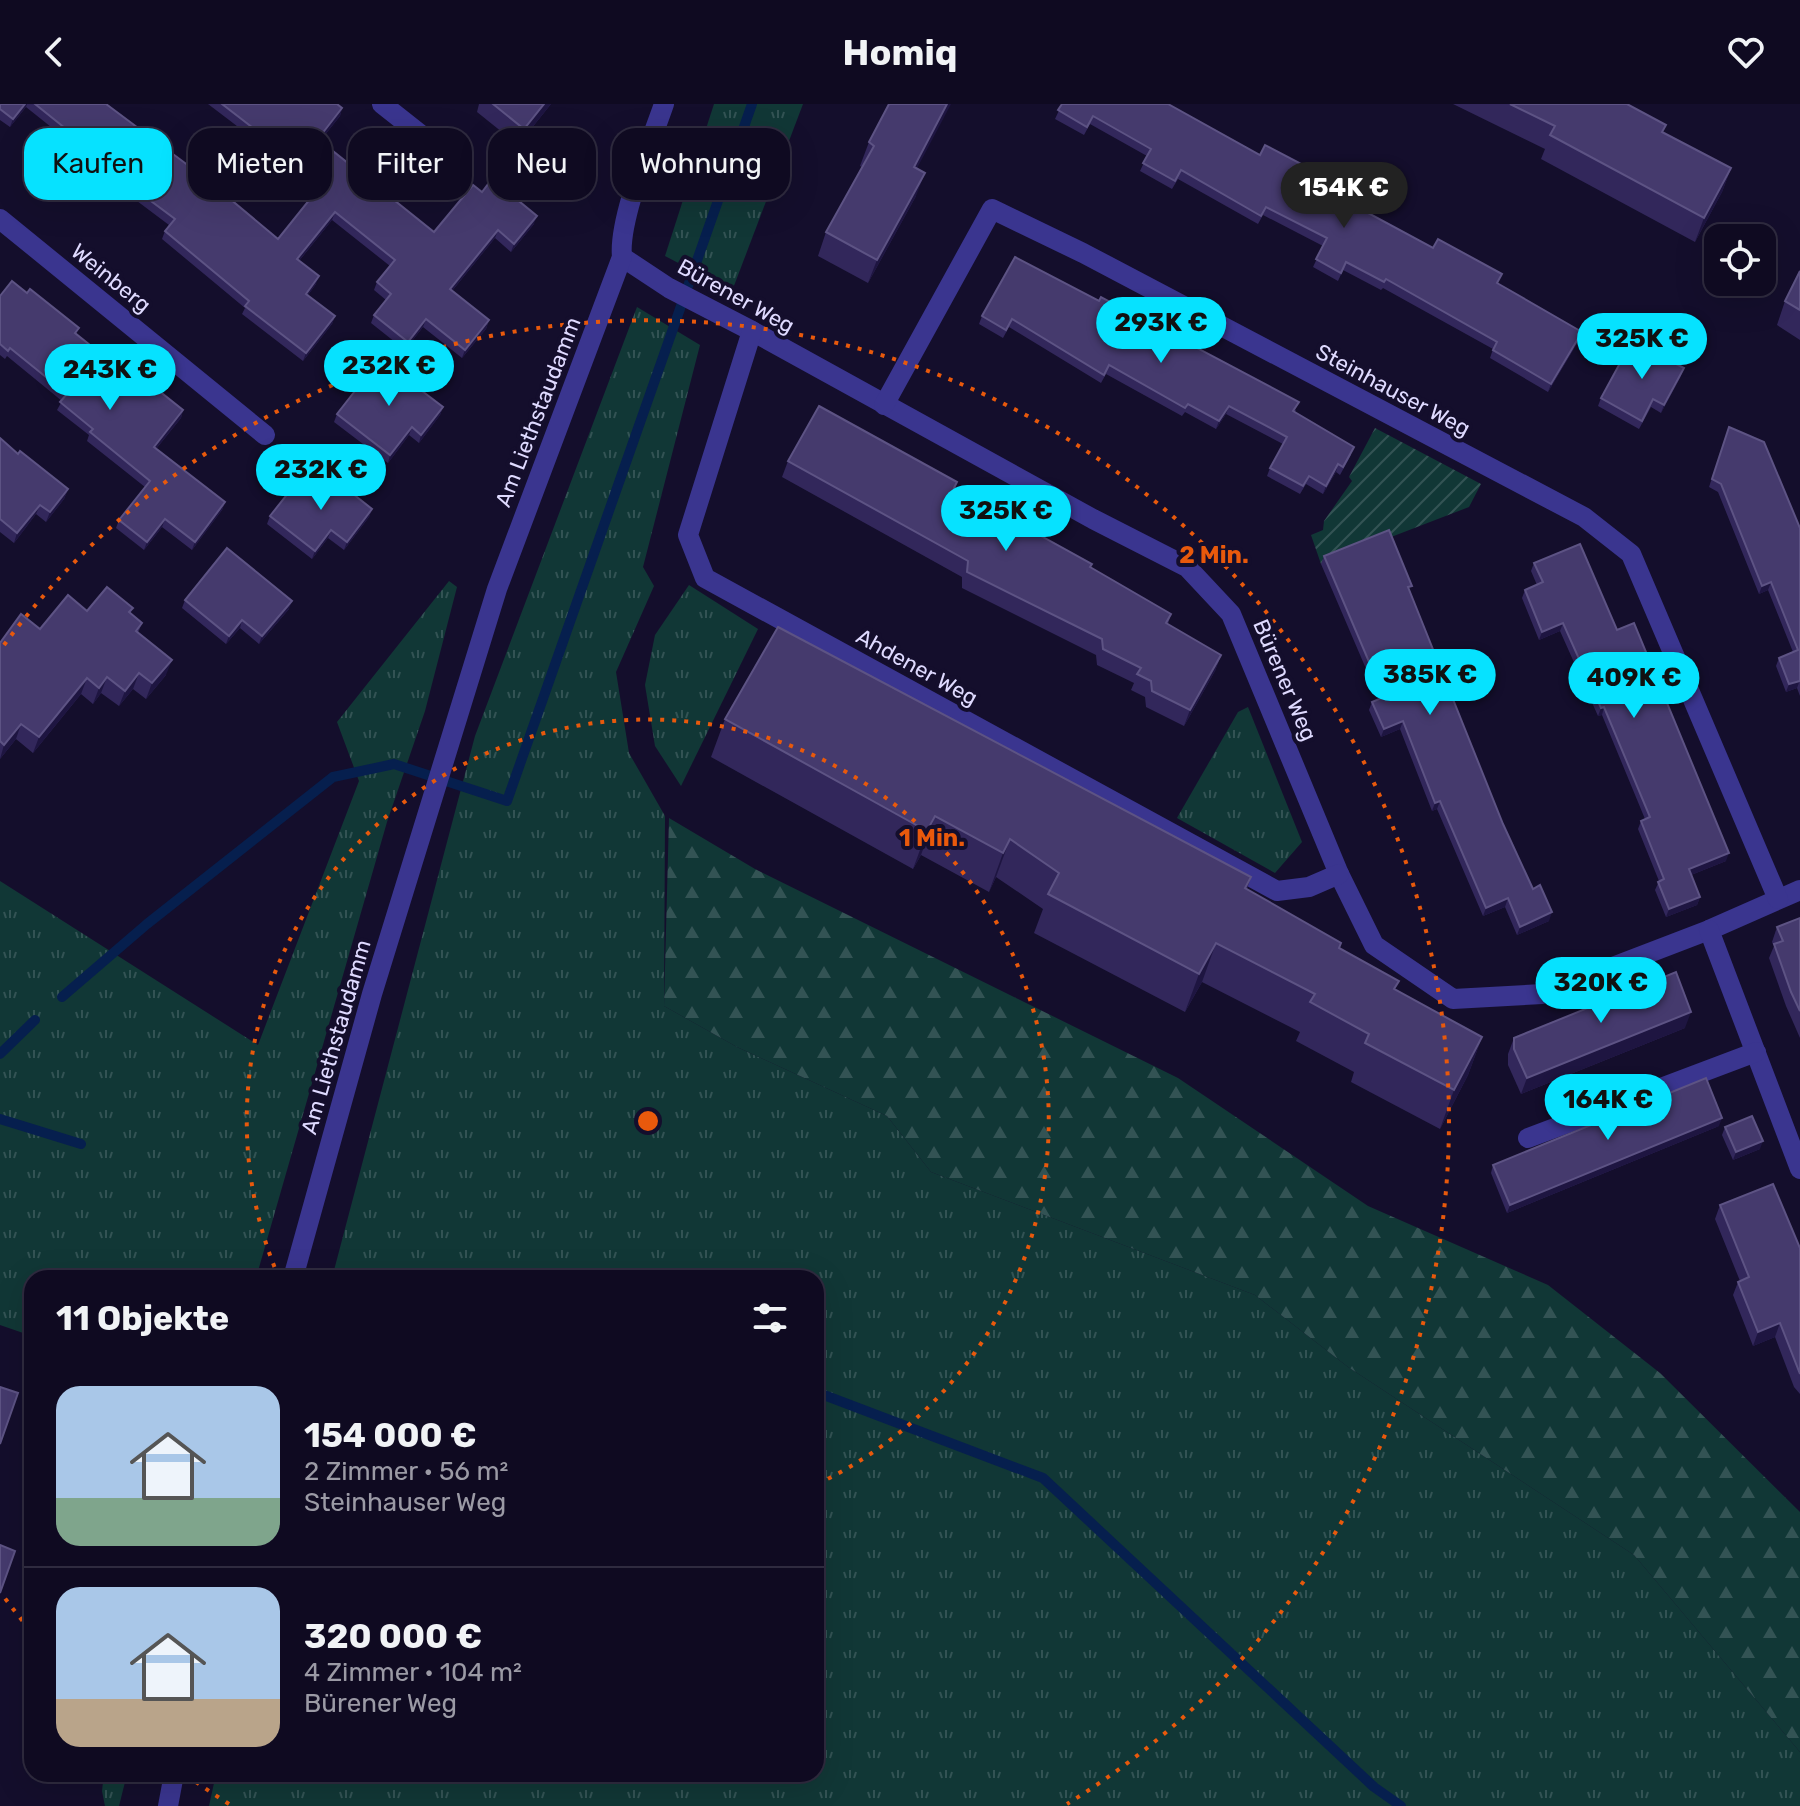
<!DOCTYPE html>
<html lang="de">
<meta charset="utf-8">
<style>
:root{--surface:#0f0a21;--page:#1d182e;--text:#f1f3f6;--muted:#9b9aa5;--line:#2f2b3f;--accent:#06e2ff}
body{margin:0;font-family:Rubik,sans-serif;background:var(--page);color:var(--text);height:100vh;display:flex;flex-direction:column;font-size:30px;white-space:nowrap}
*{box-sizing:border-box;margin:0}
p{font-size:26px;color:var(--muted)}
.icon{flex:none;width:44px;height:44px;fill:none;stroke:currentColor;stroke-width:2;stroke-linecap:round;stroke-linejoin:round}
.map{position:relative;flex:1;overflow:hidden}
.panel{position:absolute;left:24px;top:1166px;width:800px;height:512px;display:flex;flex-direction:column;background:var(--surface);border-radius:24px;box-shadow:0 8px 32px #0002,0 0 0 2px var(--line)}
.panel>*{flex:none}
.banner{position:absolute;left:24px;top:24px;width:800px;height:72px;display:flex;gap:16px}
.fabs{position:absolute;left:1704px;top:120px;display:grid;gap:16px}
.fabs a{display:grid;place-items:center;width:72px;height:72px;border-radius:16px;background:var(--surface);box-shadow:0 8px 32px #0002,0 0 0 2px var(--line);font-size:40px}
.price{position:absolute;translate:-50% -68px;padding:0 18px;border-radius:28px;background:var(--accent);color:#111;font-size:26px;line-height:52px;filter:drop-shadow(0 2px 4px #0008)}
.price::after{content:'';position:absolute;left:50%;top:48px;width:24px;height:18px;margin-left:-12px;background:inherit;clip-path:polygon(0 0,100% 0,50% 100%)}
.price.active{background:#222;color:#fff}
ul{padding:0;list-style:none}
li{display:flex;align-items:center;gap:24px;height:200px;padding:0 32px}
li+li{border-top:2px solid var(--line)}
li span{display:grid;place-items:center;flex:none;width:224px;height:160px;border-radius:24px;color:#555}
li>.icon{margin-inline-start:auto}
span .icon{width:96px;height:96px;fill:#fffc;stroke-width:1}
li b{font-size:34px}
h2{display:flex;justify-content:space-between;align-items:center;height:96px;padding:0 32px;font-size:34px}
.chip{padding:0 28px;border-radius:24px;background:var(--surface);box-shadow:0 8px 32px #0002,0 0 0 2px var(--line);font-size:28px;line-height:72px}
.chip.active{background:var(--accent);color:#111}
header{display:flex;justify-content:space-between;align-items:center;height:104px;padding:0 32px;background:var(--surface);font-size:36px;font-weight:700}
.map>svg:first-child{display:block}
.grass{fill:url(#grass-tufts)}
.forest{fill:url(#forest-firs)}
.garden{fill:url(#garden-furrows)}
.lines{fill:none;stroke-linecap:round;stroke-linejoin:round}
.stream{stroke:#061f4e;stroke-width:10}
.minor{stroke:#3a358f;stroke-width:20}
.wall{fill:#32275b}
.shaded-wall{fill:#1e1541}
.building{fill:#453a6d;stroke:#5d5384;stroke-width:2}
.ring{fill:none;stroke:#e8590c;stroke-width:4;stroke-dasharray:4 8}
.labels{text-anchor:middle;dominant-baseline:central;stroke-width:8;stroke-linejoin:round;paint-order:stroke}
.street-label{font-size:22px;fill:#dfdaff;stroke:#140e2c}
.centre{fill:#e8590c;stroke:#140e2c;stroke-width:4}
.ring-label{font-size:24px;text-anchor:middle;font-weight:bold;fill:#e8590c;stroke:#140e2c;stroke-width:8;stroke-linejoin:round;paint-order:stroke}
</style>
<header><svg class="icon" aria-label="back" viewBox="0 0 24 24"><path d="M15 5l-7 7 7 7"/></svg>Homiq<svg class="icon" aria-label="heart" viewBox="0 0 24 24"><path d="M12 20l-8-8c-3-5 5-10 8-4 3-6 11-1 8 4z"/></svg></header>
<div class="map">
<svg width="1800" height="1702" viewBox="0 0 1800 1702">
<defs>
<pattern id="grass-tufts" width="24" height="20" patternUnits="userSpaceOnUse" patternTransform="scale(2)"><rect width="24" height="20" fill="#113736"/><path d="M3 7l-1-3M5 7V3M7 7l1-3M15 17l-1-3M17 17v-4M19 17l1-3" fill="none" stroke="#335354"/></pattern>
<pattern id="forest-firs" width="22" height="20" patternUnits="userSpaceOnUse" patternTransform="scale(2)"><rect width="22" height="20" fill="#113736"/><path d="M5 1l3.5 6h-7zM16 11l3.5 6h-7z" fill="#335354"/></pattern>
<pattern id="garden-furrows" width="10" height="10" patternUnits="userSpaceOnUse" patternTransform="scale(2)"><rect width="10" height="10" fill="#113736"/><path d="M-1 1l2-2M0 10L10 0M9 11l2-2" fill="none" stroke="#335354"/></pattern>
</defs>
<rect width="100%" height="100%" fill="#140e2c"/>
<g class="grass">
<polygon points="714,0 803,0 732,187 665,152"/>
<polygon points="637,203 700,241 643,463 654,482 616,568 629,649 665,712 664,902 737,943 887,1012 931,1068 1255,1191 1348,1263 1634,1451 1800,1648 1800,1702 209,1702 216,1670 816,1670 816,1174 332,1174 475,632"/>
<polygon points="449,477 457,483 425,607 387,718 256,1174 32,1174 32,1232 0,1221 0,777 258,941 359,677 337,618"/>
<polygon points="689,481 758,525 681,682 655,642 645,581 655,531"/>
<polygon points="1248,603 1302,738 1275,769 1177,714 1238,608"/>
<polygon points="104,1670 127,1670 119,1702 105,1702 102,1687"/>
</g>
<polygon class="forest" points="669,714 755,765 1178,974 1368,1102 1548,1181 1660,1269 1800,1408 1800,1648 1634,1451 1348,1263 1255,1191 931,1068 887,1012 737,943 664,902"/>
<polygon class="garden" points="1375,324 1481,380 1469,403 1321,460 1311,431 1323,426 1324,417 1352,377 1349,373"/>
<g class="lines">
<g class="stream">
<polyline points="62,893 147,820 333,673 394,660 507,697 752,0"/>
<polyline points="0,950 35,916"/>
<polyline points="0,1015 81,1040"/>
<polyline points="816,1288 1043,1374 1374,1683 1401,1702"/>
</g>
<g class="minor">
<polyline points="382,0 439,45"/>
<polyline points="0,115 265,331"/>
<polyline points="622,153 669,184 752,227 1093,415 1187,463 1231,510 1339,770 1374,841 1453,895 1542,890 1709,826 1800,786"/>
<polyline points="752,227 688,431 705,474 1277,787 1309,783 1339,770"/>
<polyline points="884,301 992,105 1083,149 1584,413 1631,450 1778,795"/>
<polyline points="1709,826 1800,1065"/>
<polyline points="1528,1034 1756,948"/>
<path d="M 293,1174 L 372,890 L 497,485 L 622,153 C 618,116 651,38 664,0"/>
<polyline points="168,1702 174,1670"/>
</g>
</g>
<g class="wall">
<polygon points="0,0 107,0 278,135 322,81 262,33 258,38 208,0 337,0 342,4 340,12 320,37 434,128 482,88 534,120 511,148 495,134 452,187 489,216 486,225 462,254 423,223 405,246 371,219 374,211 386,196 374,186 377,178 390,162 332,116 299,157 316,180 308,191 335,212 332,220 303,257 242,210 245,204 162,135 165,127 169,121 121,85 112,97 75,70 78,62 86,51 26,3 10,23 0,16"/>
<polygon points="479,0 551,0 518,41 477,8"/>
<polygon points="1062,0 1319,83 1498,180 1579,236 1548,288 1490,254 1493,245 1383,184 1381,186 1343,166 1338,177 1313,163 1323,142 1263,111 1258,120 1178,75 1172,85 1140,67 1147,52 1090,20 1084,31 1055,15"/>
<polygon points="1453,0 1627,0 1663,29 1731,64 1722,88 1695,138 1541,55 1545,45"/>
<polygon points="869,38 917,65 916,92 868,179 818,152 826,128 862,63 860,62"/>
<polygon points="1015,153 1296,306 1295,308 1351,351 1340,371 1336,368 1323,390 1306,380 1300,390 1267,372 1270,364 1283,340 1226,310 1216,325 1185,308 1182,312 1106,270 1101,279 1009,223 1003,234 979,220 982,212"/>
<polygon points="1800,167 1800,236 1777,221 1785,197"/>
<polygon points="27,189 79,224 76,230 130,273 183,306 181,314 156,345 225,398 222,406 192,446 162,423 144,446 116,424 119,416 145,383 87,337 89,331 57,306 62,297 7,252 5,255 0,251 0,192"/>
<polygon points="1681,272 1661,309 1651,303 1639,325 1598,302 1601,294"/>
<polygon points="443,303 440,311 419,339 409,331 388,359 334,318 337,310"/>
<polygon points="1729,323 1800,424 1800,592 1797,584 1786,588 1776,562 1779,554 1793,548 1768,486 1759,490 1718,388 1709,383"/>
<polygon points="0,334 18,350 68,385 64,395 46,418 36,410 14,439 0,428"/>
<polygon points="788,357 957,378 955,385 1171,510 1168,520 1221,551 1215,567 1184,622 1146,603 1145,593 1131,586 1134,579 1097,561 1096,551 962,484 962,473 782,373"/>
<polygon points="309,387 372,405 369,413 344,446 328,434 312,455 267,420 270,412"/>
<polygon points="1324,452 1410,487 1503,720 1533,785 1549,817 1517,831 1505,803 1483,812 1437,705 1432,707 1400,625 1381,633 1369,606 1372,598 1379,595 1321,460"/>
<polygon points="1534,459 1617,526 1726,757 1691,771 1700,793 1697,801 1666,813 1655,786 1659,777 1638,725 1641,717 1645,715 1602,611 1598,612 1560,527 1539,536 1522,494 1525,486 1537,481 1531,467"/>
<polygon points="185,496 289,505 259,540 240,524 226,540 182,504"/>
<polygon points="133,504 130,510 142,519 138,529 166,571 146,595 133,585 119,602 101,589 93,600 81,590 33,649 16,635 0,655 0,539 87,507"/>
<polygon points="725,615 1251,773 1247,785 1341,839 1339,845 1396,886 1482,933 1468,971 1440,1025 1351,978 1354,968 1296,937 1300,928 1202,878 1185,908 1034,829 1043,805 996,773 989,788 921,751 913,765 711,653"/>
<polygon points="1800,814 1800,934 1786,902 1769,854 1774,842 1772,838 1777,823"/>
<polygon points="1685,924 1521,990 1508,961 1508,950 1514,934"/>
<polygon points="1719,1022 1507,1109 1491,1069 1493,1061"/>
<polygon points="1725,1023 1760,1045 1733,1056 1722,1031"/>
<polygon points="1720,1101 1800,1144 1800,1290 1794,1283 1775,1233 1753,1242 1733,1191 1738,1178 1740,1177 1715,1115"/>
</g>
<g class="shaded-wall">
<polygon points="25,0 27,0 26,3 10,23 13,15"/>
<polygon points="544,0 551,0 518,41 524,25"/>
<polygon points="947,0 951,0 905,87 914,63"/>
<polygon points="342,4 340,12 315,43 318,35"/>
<polygon points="1731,64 1722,88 1695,138 1704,114"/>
<polygon points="925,69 916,92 868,179 877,156"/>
<polygon points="124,77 121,85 112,97 115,89"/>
<polygon points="335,108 332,116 294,163 297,155"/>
<polygon points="537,112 534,120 511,148 514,140"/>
<polygon points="498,126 495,134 447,193 450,185"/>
<polygon points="319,172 316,180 303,198 306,190"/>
<polygon points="335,212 332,220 303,257 306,249"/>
<polygon points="426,215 423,223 405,246 408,238"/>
<polygon points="489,216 486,225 462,254 465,246"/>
<polygon points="1582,228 1579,236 1548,288 1551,280"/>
<polygon points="1684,264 1681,272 1661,309 1664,301"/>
<polygon points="1229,302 1226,310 1216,325 1219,317"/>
<polygon points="443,303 440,311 419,339 421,331"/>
<polygon points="183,306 181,314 151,351 154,343"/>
<polygon points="412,323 409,331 388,359 390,351"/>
<polygon points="1338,360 1336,368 1323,390 1326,382"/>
<polygon points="68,385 64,395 46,418 50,408"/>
<polygon points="225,398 222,406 192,446 195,438"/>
<polygon points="40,401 36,410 14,439 17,429"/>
<polygon points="372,405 369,413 344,446 347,438"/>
<polygon points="165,415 162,423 144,446 147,438"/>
<polygon points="331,426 328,434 312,455 315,447"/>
<polygon points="1771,478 1768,486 1759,490 1762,482"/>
<polygon points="292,497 289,505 259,540 262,532"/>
<polygon points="242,516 240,524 226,540 229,532"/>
<polygon points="1563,519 1560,527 1539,536 1542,528"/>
<polygon points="1221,551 1215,567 1184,622 1190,606"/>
<polygon points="172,556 166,571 146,595 152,579"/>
<polygon points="139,569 133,585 119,602 125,587"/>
<polygon points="107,573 101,589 93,600 99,584"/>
<polygon points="87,574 81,590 33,649 39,633"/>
<polygon points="1800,576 1797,584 1786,588 1789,580"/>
<polygon points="1604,603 1602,611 1598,612 1601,604"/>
<polygon points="1403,617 1400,625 1381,633 1384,625"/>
<polygon points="21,620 16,635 0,655 4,641"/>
<polygon points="1440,697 1437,705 1432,707 1435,699"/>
<polygon points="935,712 921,751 913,765 927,727"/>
<polygon points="1010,735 996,773 989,788 1003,749"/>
<polygon points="1729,749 1726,757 1686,773 1689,765"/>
<polygon points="1700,793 1697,801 1666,813 1669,805"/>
<polygon points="1508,794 1505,803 1483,812 1486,804"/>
<polygon points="1552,808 1549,817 1517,831 1520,823"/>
<polygon points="1216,839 1202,878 1185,908 1199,870"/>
<polygon points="1691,908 1685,924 1521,990 1527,974"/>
<polygon points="1482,933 1468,971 1440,1025 1454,986"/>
<polygon points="1722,1014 1719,1022 1507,1109 1510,1101"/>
<polygon points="1763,1037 1760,1045 1733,1056 1736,1048"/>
<polygon points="1780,1219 1775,1233 1753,1242 1758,1228"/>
</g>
<g class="building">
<polygon points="0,0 25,0 13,15 0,5"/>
<polygon points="35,0 106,0 205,74 278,135 327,74 265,25 261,30 222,0 337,0 342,4 318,35 434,128 473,81 482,88 492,75 537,112 514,140 498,126 450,185 489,216 465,246 426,215 408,238 374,211 391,190 377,178 395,156 335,108 297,155 319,172 306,190 335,212 306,249 245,202 249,197 165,127 175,115 124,77 115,89 78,62 91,45"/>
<polygon points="493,0 544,0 524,25"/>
<polygon points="889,0 947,0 914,63 925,69 877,156 826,128 874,42 869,38"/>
<polygon points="1062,0 1168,0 1260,51 1265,41 1324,72 1318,82 1433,144 1438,135 1502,170 1497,179 1582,228 1551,280 1493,246 1497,238 1386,175 1384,178 1346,158 1341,169 1316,155 1327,134 1266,103 1261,112 1181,66 1175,77 1143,59 1151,45 1093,12 1087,23 1058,6"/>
<polygon points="1510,0 1627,0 1666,21 1662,28 1731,64 1704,114 1550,31 1555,22"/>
<polygon points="1015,153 1099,197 1101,193 1299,298 1293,307 1354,343 1343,363 1338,360 1326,382 1309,372 1303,382 1270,364 1287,333 1229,302 1219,317 1188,300 1185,304 1109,261 1104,271 1012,215 1006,226 982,212"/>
<polygon points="1800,167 1800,206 1785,197"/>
<polygon points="12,177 27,189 30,185 79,224 75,229 130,273 134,267 183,306 154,343 225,398 195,438 165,415 147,438 119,416 150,377 90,328 93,325 60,298 67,290 10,244 8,247 0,240 0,192"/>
<polygon points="1632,237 1684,264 1664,301 1653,295 1642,317 1601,294"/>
<polygon points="380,255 443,303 421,331 412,323 390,351 337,310"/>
<polygon points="819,302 957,378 954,384 1092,460 1090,463 1171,510 1166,519 1221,551 1190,606 1152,587 1151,577 1137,570 1141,564 1103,545 1102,535 967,468 968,457 788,357"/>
<polygon points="1729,323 1764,338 1800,424 1800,577 1789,580 1779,554 1798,546 1771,478 1762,482 1721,380 1712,375"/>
<polygon points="0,334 18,350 20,347 68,385 50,408 40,401 17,429 0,415"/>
<polygon points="324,367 372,405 347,438 331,426 315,447 270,412 297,378 309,387"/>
<polygon points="1389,426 1412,482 1408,483 1503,720 1533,785 1540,781 1552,808 1520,823 1508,794 1486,804 1440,697 1435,699 1403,617 1384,625 1372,598 1384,593 1324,452"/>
<polygon points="1580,440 1617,526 1634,519 1729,749 1689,765 1700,793 1669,805 1658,778 1664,775 1641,717 1650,713 1604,603 1601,604 1563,519 1542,528 1525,486 1543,478 1534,459"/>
<polygon points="227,444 292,497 262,532 242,516 229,532 185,496"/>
<polygon points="107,483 133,504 129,508 142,519 136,527 172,556 152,579 139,569 125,587 107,573 99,584 87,574 39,633 21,620 4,641 0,637 0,539 21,510 40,525 68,491 87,507"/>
<polygon points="778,523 1251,773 1245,784 1341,839 1339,844 1399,877 1394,885 1482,933 1454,986 1365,939 1369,930 1310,898 1315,890 1216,839 1199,870 1048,790 1059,769 1010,735 1003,749 935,712 927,727 725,615"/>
<polygon points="1800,814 1800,907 1791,888 1774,840 1783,837 1777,823"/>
<polygon points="1676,868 1691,908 1527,974 1514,945 1514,934"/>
<polygon points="1706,974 1722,1014 1510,1101 1493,1061"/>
<polygon points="1752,1012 1763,1037 1736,1048 1725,1023"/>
<polygon points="1773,1080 1800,1144 1800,1270 1780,1219 1758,1228 1738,1178 1749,1173 1720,1101"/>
<polygon points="0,1283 18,1289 0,1340"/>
<polygon points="0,1441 15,1447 0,1489"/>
</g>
<g class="ring">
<path d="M279 1174A401 401 0 1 1 817 1380"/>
<path d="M229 1700A801 801 0 0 1 189 1673M30 1526A801 801 0 0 1 4 1493M4 541A801 801 0 1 1 1067 1700"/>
</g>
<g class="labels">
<g class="street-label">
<text transform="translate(111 174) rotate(39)">Weinberg</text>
<text transform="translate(736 192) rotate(29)">Bürener Weg</text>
<text transform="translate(1393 286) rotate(28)">Steinhauser Weg</text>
<text transform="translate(538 308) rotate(-69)">Am Liethstaudamm</text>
<text transform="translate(917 563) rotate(29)">Ahdener Weg</text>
<text transform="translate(1285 576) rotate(67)">Bürener Weg</text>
<text transform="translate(336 933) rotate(-74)">Am Liethstaudamm</text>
</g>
</g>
<circle cx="648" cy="1017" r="12" class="centre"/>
<g class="ring-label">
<text x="1214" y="459">2 Min.</text>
<text x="932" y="742">1 Min.</text>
</g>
</svg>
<div class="fabs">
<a><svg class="icon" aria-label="locate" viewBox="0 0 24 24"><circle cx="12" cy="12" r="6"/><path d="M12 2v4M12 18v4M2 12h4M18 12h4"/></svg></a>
</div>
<b class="price active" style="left:1344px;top:126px">154K €</b>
<b class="price" style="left:1161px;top:261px">293K €</b>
<b class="price" style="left:1642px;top:277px">325K €</b>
<b class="price" style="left:389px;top:304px">232K €</b>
<b class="price" style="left:110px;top:308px">243K €</b>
<b class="price" style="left:321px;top:408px">232K €</b>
<b class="price" style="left:1006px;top:449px">325K €</b>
<b class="price" style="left:1430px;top:613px">385K €</b>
<b class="price" style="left:1634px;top:616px">409K €</b>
<b class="price" style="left:1601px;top:921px">320K €</b>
<b class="price" style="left:1608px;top:1038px">164K €</b>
<div class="banner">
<a class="chip active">Kaufen</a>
<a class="chip">Mieten</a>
<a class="chip">Filter</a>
<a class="chip">Neu</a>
<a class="chip">Wohnung</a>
</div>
<section class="panel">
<h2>11 Objekte<svg class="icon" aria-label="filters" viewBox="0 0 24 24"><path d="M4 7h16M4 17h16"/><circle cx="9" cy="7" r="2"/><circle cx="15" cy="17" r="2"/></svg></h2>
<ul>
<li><span style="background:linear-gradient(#a9c7e8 70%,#7fa58c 0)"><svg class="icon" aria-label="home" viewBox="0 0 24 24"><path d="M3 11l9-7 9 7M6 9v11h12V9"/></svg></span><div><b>154 000 €</b><p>2 Zimmer · 56 m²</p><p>Steinhauser Weg</p></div></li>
<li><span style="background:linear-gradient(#a9c7e8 70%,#b9a48a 0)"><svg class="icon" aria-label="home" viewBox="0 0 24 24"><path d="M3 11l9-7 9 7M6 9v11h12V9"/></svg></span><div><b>320 000 €</b><p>4 Zimmer · 104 m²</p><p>Bürener Weg</p></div></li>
</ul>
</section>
</div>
